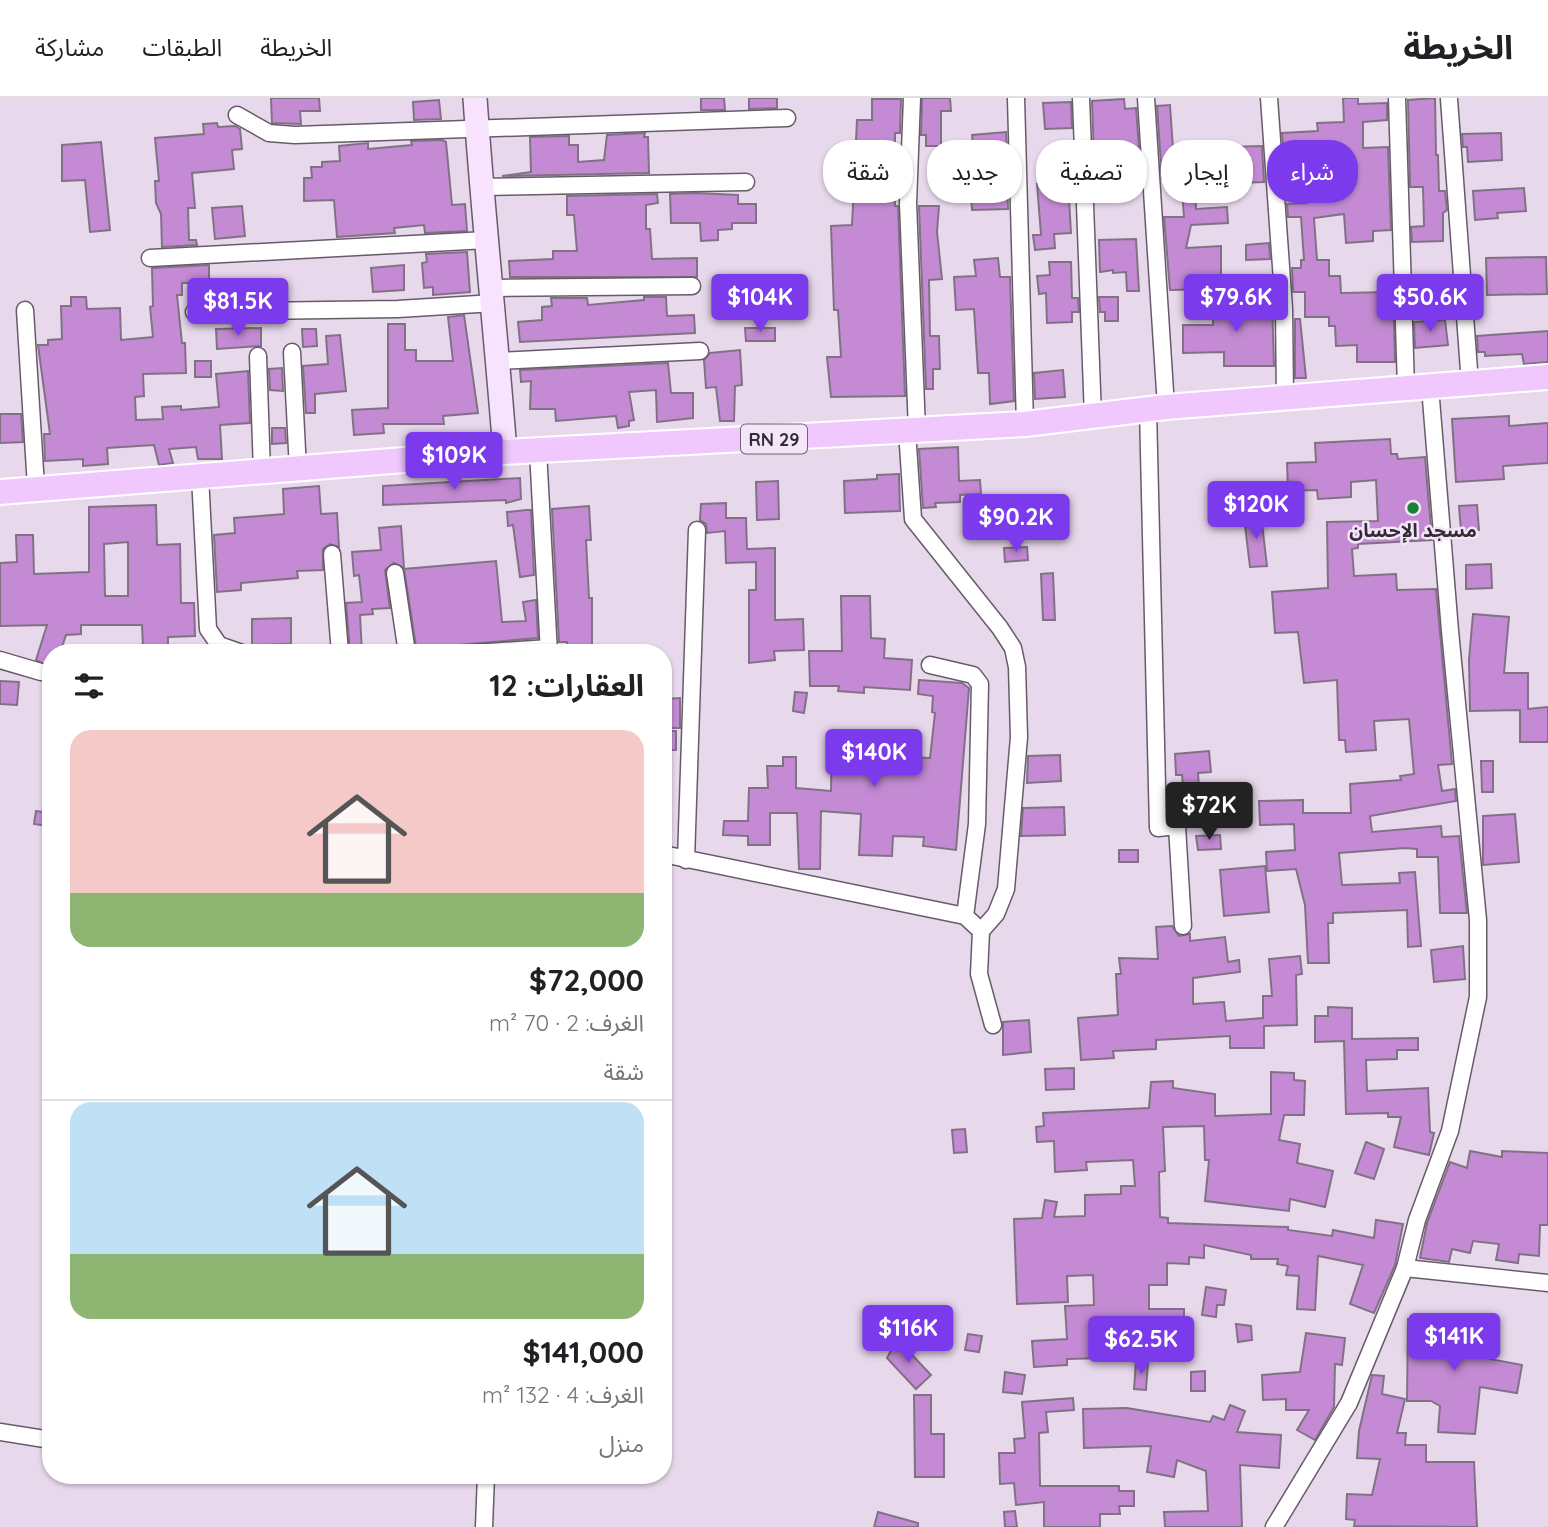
<!DOCTYPE html>
<html lang="ar">
<meta charset="utf-8">
<style>
:root{--surface:#fff;--page:#f6f6f6;--text:#202124;--muted:#757577;--line:#e0e0e0;--accent:#7c3aed}
body{margin:0;font-family:Quicksand,"Noto Sans Arabic",sans-serif;background:var(--page);color:var(--text);direction:rtl;height:100vh;display:flex;flex-direction:column;font-size:26px;white-space:nowrap}
*{box-sizing:border-box;margin:0}
p{font-size:23px;color:var(--muted)}
.icon{flex:none;width:38px;height:38px;fill:none;stroke:currentColor;stroke-width:2;stroke-linecap:round;stroke-linejoin:round}
.map{position:relative;flex:1;overflow:hidden;direction:ltr}
.sheet{position:absolute;left:42px;top:546px;width:630px;height:840px;display:flex;flex-direction:column;background:var(--surface);border-radius:28px;box-shadow:0 2px 5px #0004;direction:rtl}
.sheet>*{flex:none}
.banner{position:absolute;left:693px;top:42px;width:665px;height:63px;direction:rtl;display:flex;gap:14px}
.price{position:absolute;translate:-50% -60px;padding:0 16px;border-radius:7px;background:var(--accent);color:#fff;font-size:23px;line-height:46px;filter:drop-shadow(0 2px 4px #0008)}
.price::after{content:'';position:absolute;left:50%;top:42px;width:21px;height:16px;margin-left:-10px;background:inherit;clip-path:polygon(0 0,100% 0,50% 100%)}
.price.selected{background:#222;color:#fff}
ul{padding:0;list-style:none}
li{display:grid;align-content:center;gap:14px;height:371px;padding:0 28px}
li+li{border-top:2px solid var(--line)}
li span{display:grid;place-items:center;height:217px;border-radius:21px;color:#555}
li>.icon{margin-inline-start:auto}
span .icon{width:126px;height:126px;fill:#fffc;stroke-width:1}
li b{font-size:30px}
h2{display:flex;justify-content:space-between;align-items:center;height:84px;padding:0 28px;font-size:30px}
.chip{padding:0 24px;border-radius:28px;background:var(--surface);box-shadow:0 2px 5px #0004;font-size:24px;line-height:63px}
.chip.selected{background:var(--accent);color:#fff}
header{display:flex;align-items:center;gap:42px;box-sizing:border-box;height:98px;padding:0 35px;background:var(--surface);border-bottom:2px solid var(--line)}
header strong{font-size:33px}
nav{display:flex;gap:38px;margin-inline-start:auto;font-size:24px}
.map>svg:first-child{display:block}
.building{fill:#c48bd4;stroke:#807284;stroke-width:2;fill-rule:evenodd}
.lines{fill:none;stroke-linecap:round;stroke-linejoin:round}
.street-casing{stroke:#685a6b;stroke-width:19}
.secondary-casing{stroke:#685a6b;stroke-width:26}
.primary-casing{stroke:#fff;stroke-width:28}
.street{stroke:#fff;stroke-width:16}
.secondary{stroke:#f8e3fe;stroke-width:23}
.primary{stroke:#f1c8fd;stroke-width:24}
.poi-dot{fill:#1c8033;stroke:#f5e5f9;stroke-width:2.5}
.labels{text-anchor:middle;dominant-baseline:central;stroke-width:5;stroke-linejoin:round;paint-order:stroke}
.shield{fill:#f5e5f9;stroke:#6c646f;stroke-width:2}
.shield-label{font-size:18px;font-weight:bold;fill:#322c34}
.poi-label{font-size:19px;font-weight:bold;fill:#322c34;stroke:#f5e5f9}
</style>
<header>
<strong>الخريطة</strong>
<nav><a>الخريطة</a><a>الطبقات</a><a>مشاركة</a></nav>
</header>
<div class="map">
<svg width="1548" height="1429" viewBox="0 0 1548 1429">
<rect width="100%" height="100%" fill="#e8d8ec"/>
<g class="building">
<polygon points="271,0 319,0 320,13 300,13 301,26 272,25"/>
<polygon points="701,0 724,0 725,12 701,12"/>
<polygon points="749,0 777,0 777,10 749,11"/>
<polygon points="922,0 950,0 951,13 941,13 941,48 926,48 926,37 921,37"/>
<polygon points="1343,0 1358,0 1358,6 1387,5 1387,22 1363,24 1363,50 1388,49 1391,132 1373,133 1373,143 1346,145 1344,116 1314,120 1317,162 1329,162 1329,178 1340,178 1341,195 1393,194 1395,264 1357,264 1357,247 1336,248 1335,228 1329,228 1329,219 1305,219 1305,194 1293,194 1292,170 1301,170 1301,162 1304,162 1301,119 1288,119 1287,106 1307,105 1307,84 1286,85 1282,35 1318,33 1317,25 1344,24"/>
<polygon points="1435,0 1436,57 1438,57 1439,93 1445,93 1447,112 1443,115 1443,143 1412,144 1411,129 1424,128 1423,89 1410,89 1408,2"/>
<polygon points="872,1 901,1 900,35 895,35 895,108 898,108 905,298 831,299 827,259 841,259 838,212 834,212 831,128 852,127 857,22 872,22"/>
<polygon points="1124,1 1125,11 1136,10 1140,64 1134,65 1135,83 1095,87 1092,3"/>
<polygon points="439,2 441,21 414,22 413,4"/>
<polygon points="1071,4 1072,30 1045,31 1043,5"/>
<polygon points="1170,7 1175,80 1162,81 1157,8"/>
<polygon points="217,25 218,29 235,28 240,31 242,51 232,52 234,71 192,75 195,110 188,110 189,142 196,142 197,147 162,149 161,116 156,105 155,83 159,83 155,40 204,36 203,26"/>
<polygon points="1006,34 1007,53 974,56 972,37"/>
<polygon points="645,35 644,39 648,39 649,75 502,78 531,74 530,39 569,38 569,47 578,47 578,64 604,62 607,37"/>
<polygon points="1501,35 1502,62 1468,64 1467,49 1463,49 1462,36"/>
<polygon points="442,42 446,44 452,107 465,106 467,133 425,135 424,127 394,130 395,135 337,139 334,102 304,103 304,80 312,80 311,69 322,69 322,64 340,63 339,48 368,45 368,51 412,47 411,43"/>
<polygon points="101,44 110,132 90,134 85,82 62,83 62,47"/>
<polygon points="1262,48 1264,84 1210,86 1210,74 1227,74 1226,49"/>
<polygon points="952,63 966,63 967,83 1007,82 1008,111 972,112 971,97 953,98"/>
<polygon points="1195,79 1196,111 1227,109 1228,125 1191,127 1186,150 1221,148 1221,191 1170,192 1164,119 1184,119 1181,80"/>
<polygon points="1068,84 1071,135 1054,136 1055,150 1035,152 1033,137 1041,137 1037,86"/>
<polygon points="1524,90 1526,113 1497,115 1498,120 1475,122 1473,93"/>
<polygon points="696,95 738,97 738,106 756,106 756,125 732,125 732,131 718,132 718,142 701,143 700,125 671,125 670,96"/>
<polygon points="657,96 658,105 646,107 646,131 650,131 652,161 697,160 697,179 510,179 509,163 553,161 553,153 577,153 574,117 567,117 567,98"/>
<polygon points="242,108 245,138 215,141 212,110"/>
<polygon points="919,108 939,108 937,134 942,181 929,182 930,238 939,238 940,271 933,271 933,291 926,291"/>
<polygon points="1136,141 1139,193 1127,193 1126,174 1113,175 1113,172 1100,174 1099,142"/>
<polygon points="1269,145 1270,161 1246,162 1246,147"/>
<polygon points="467,154 470,194 433,197 433,189 424,190 422,165 427,164 426,156"/>
<polygon points="1546,159 1547,196 1487,197 1486,160"/>
<polygon points="998,160 1000,179 1010,179 1014,303 990,306 989,275 978,275 974,211 956,212 954,179 976,178 974,162"/>
<polygon points="1049,164 1071,164 1072,200 1078,200 1079,214 1072,214 1072,224 1047,225 1046,195 1039,196 1037,178 1050,177"/>
<polygon points="209,167 209,185 182,185 182,197 177,197 182,245 185,245 186,275 143,276 144,298 135,299 136,322 163,321 162,309 181,308 181,312 219,309 216,276 248,273 250,325 220,327 222,361 198,361 196,349 169,351 173,365 159,367 154,347 107,350 108,366 83,368 83,361 45,363 44,336 50,336 38,247 48,247 48,242 62,241 61,208 71,208 71,199 86,199 87,211 120,210 121,242 153,239 150,209 153,208 152,170"/>
<polygon points="404,167 404,192 373,194 371,170"/>
<polygon points="1232,190 1245,190 1244,204 1272,203 1274,268 1224,268 1224,254 1183,255 1183,227 1213,227 1213,216 1237,216"/>
<polygon points="644,199 666,199 667,218 694,217 695,235 520,244 518,224 542,222 542,209 552,208 551,200 587,200 588,207 644,202"/>
<polygon points="1099,199 1118,199 1118,223 1105,223 1105,214 1100,214"/>
<polygon points="464,217 478,315 443,318 444,326 383,326 384,335 354,337 352,312 388,310 388,226 405,226 405,252 416,252 416,263 453,263 448,219"/>
<polygon points="1295,221 1300,221 1306,280 1295,280"/>
<polygon points="1445,222 1448,247 1415,250 1414,224"/>
<polygon points="261,230 261,248 217,251 216,231"/>
<polygon points="745,230 775,230 775,243 746,243"/>
<polygon points="302,231 316,231 317,248 303,249"/>
<polygon points="1548,233 1548,264 1524,266 1522,256 1485,258 1485,254 1478,254 1477,238"/>
<polygon points="340,237 346,293 315,296 315,315 306,315 303,268 328,266 326,238"/>
<polygon points="740,252 742,287 735,288 734,323 720,323 716,289 706,290 704,262 710,255"/>
<rect x="195" y="263" width="16" height="16"/>
<polygon points="668,265 671,295 693,295 693,320 657,324 656,292 629,294 634,322 629,323 629,328 618,330 616,318 556,323 555,311 530,311 531,283 521,284 520,272"/>
<polygon points="282,270 283,293 270,292 269,271"/>
<polygon points="1063,272 1065,299 1035,301 1034,275"/>
<polygon points="0,316 21,316 23,344 0,345"/>
<polygon points="1509,318 1509,328 1548,325 1548,365 1503,368 1504,381 1456,384 1452,321"/>
<polygon points="272,330 285,330 286,345 272,346"/>
<polygon points="1390,341 1391,356 1397,356 1398,361 1425,359 1432,442 1358,446 1358,450 1352,451 1354,478 1396,476 1397,492 1436,491 1452,666 1438,667 1442,693 1455,691 1456,703 1370,718 1372,734 1441,728 1442,739 1459,738 1467,815 1440,815 1438,759 1417,759 1417,751 1405,750 1339,755 1342,787 1400,785 1399,775 1415,774 1421,848 1408,849 1407,812 1333,815 1333,825 1328,825 1329,865 1308,865 1305,807 1296,771 1267,773 1266,754 1295,752 1294,726 1260,727 1259,703 1303,702 1303,715 1351,715 1350,686 1401,682 1400,678 1414,676 1409,621 1374,623 1376,652 1346,654 1345,642 1339,642 1337,582 1304,585 1298,534 1275,535 1272,494 1328,490 1327,424 1378,423 1376,382 1351,384 1351,399 1318,401 1317,392 1288,393 1287,365 1316,364 1315,345"/>
<polygon points="958,349 959,383 980,382 981,396 960,397 960,404 935,405 936,409 923,410 919,351"/>
<polygon points="899,376 900,413 845,415 844,383 877,381 877,377"/>
<polygon points="520,380 521,401 506,405 506,402 383,407 383,388"/>
<polygon points="778,383 779,421 757,422 756,384"/>
<polygon points="319,388 321,416 337,415 339,449 330,446 323,451 323,472 297,473 298,480 241,485 241,492 217,494 214,437 235,435 234,420 284,416 283,391"/>
<polygon points="726,405 726,420 746,420 747,451 775,450 775,522 803,521 804,552 774,553 775,562 749,565 749,492 756,492 756,464 726,465 725,433 707,435 706,426 700,422 701,406"/>
<path d="M 156,407 L 157,447 L 180,446 L 181,505 L 194,505 L 195,538 L 168,539 L 168,548 L 143,549 L 142,527 L 81,527 L 81,536 L 66,537 L 60,555 L 51,555 L 51,570 L 36,562 L 47,527 L 0,528 L 0,465 L 17,464 L 16,437 L 33,437 L 34,476 L 89,474 L 89,409 ZM 128,444 L 128,498 L 105,498 L 104,446 Z"/>
<polygon points="1477,407 1479,432 1461,433 1459,408"/>
<polygon points="589,408 591,442 586,442 589,500 592,500 592,549 567,549 567,544 559,544 552,411"/>
<polygon points="526,412 531,412 534,477 520,479 513,427 508,428 507,414"/>
<polygon points="1261,417 1267,468 1250,469 1244,419"/>
<polygon points="401,428 404,470 394,465 385,472 390,510 372,511 373,516 360,517 362,555 350,555 346,505 362,504 359,477 354,478 352,454 381,452 379,430"/>
<polygon points="1027,449 1028,462 1005,464 1004,450"/>
<polygon points="496,463 502,524 526,523 523,504 536,502 538,540 458,547 458,555 417,555 404,471"/>
<polygon points="1491,466 1492,490 1466,491 1466,467"/>
<polygon points="1053,475 1055,522 1043,522 1041,476"/>
<polygon points="841,498 870,498 871,540 885,541 884,560 912,562 910,592 864,589 864,595 838,593 839,588 810,588 809,553 842,553"/>
<polygon points="1473,516 1509,519 1504,575 1528,575 1528,611 1548,609 1548,644 1520,644 1520,612 1470,613 1469,562"/>
<polygon points="291,520 291,546 252,547 252,521"/>
<polygon points="919,582 962,585 969,590 956,752 923,748 924,739 893,738 892,758 859,757 861,716 821,713 820,771 799,771 797,715 770,715 770,747 748,747 748,738 723,737 724,723 748,723 749,690 768,690 767,668 783,668 783,659 796,659 796,690 831,693 832,639 874,636 873,658 930,660 935,615 932,614 933,598 918,596"/>
<polygon points="0,583 19,584 17,607 0,606"/>
<polygon points="795,594 807,595 804,615 793,613"/>
<polygon points="680,600 680,630 665,630 665,601"/>
<rect x="663" y="633" width="13" height="19"/>
<polygon points="1209,653 1211,674 1198,675 1201,720 1186,721 1182,677 1176,677 1175,656"/>
<polygon points="1060,657 1061,683 1027,685 1028,658"/>
<polygon points="1481,663 1493,663 1493,694 1482,694"/>
<polygon points="1064,709 1065,737 1021,738 1023,710"/>
<polygon points="36,713 50,715 48,728 34,726"/>
<polygon points="1515,716 1519,764 1483,767 1483,718"/>
<polygon points="1220,737 1221,751 1198,752 1196,738"/>
<rect x="1119" y="752" width="19" height="12"/>
<polygon points="1265,768 1269,814 1224,818 1220,772"/>
<polygon points="1172,828 1179,838 1190,836 1190,843 1225,839 1228,864 1239,862 1240,874 1193,880 1193,906 1224,904 1226,923 1263,920 1263,898 1272,898 1269,861 1300,858 1302,876 1296,877 1297,927 1264,928 1264,950 1230,950 1230,938 1156,942 1156,951 1113,953 1114,960 1081,962 1078,920 1118,917 1116,876 1121,876 1119,860 1158,861 1156,829"/>
<polygon points="1463,848 1465,881 1434,884 1431,852"/>
<polygon points="1328,909 1352,910 1352,941 1418,940 1418,952 1397,952 1397,961 1366,962 1367,993 1428,990 1430,1034 1434,1035 1429,1057 1394,1049 1401,1019 1388,1019 1388,1015 1346,1016 1344,943 1315,944 1315,918 1328,918"/>
<polygon points="1029,922 1031,954 1003,957 1003,924"/>
<polygon points="1074,970 1074,991 1046,992 1045,971"/>
<polygon points="1271,974 1294,975 1294,982 1305,983 1304,1017 1284,1017 1279,1042 1300,1046 1297,1065 1333,1073 1325,1109 1290,1101 1289,1113 1205,1103 1209,1062 1205,1062 1204,1028 1163,1029 1165,1073 1159,1074 1160,1119 1168,1120 1168,1125 1288,1129 1288,1132 1332,1138 1333,1132 1374,1140 1376,1122 1403,1126 1395,1167 1374,1215 1350,1206 1363,1167 1318,1158 1315,1212 1297,1211 1299,1178 1286,1177 1288,1168 1277,1166 1278,1161 1251,1161 1251,1157 1204,1147 1204,1160 1189,1159 1189,1166 1167,1165 1167,1187 1149,1187 1149,1211 1184,1211 1184,1242 1154,1242 1156,1227 1104,1225 1105,1260 1067,1261 1067,1267 1034,1269 1032,1243 1067,1241 1065,1208 1094,1207 1093,1177 1067,1178 1068,1204 1017,1206 1014,1121 1042,1120 1045,1102 1057,1104 1054,1119 1085,1118 1085,1097 1121,1096 1121,1088 1135,1088 1133,1062 1086,1064 1087,1072 1055,1074 1054,1043 1037,1044 1036,1029 1044,1028 1043,1015 1149,1010 1151,984 1173,983 1173,990 1215,996 1215,1018 1271,1016"/>
<polygon points="965,1031 967,1054 954,1055 952,1032"/>
<polygon points="1366,1044 1384,1051 1374,1081 1355,1075"/>
<polygon points="1470,1053 1502,1059 1502,1053 1548,1055 1548,1127 1540,1127 1539,1158 1519,1156 1518,1165 1496,1162 1499,1146 1473,1143 1470,1155 1452,1151 1449,1164 1420,1160 1427,1125 1450,1064 1467,1070"/>
<polygon points="1206,1189 1226,1192 1224,1207 1217,1207 1216,1219 1202,1217"/>
<polygon points="1408,1221 1446,1225 1447,1233 1492,1237 1490,1261 1522,1267 1517,1295 1480,1289 1475,1336 1438,1334 1440,1308 1431,1303 1407,1303"/>
<polygon points="1236,1226 1251,1228 1252,1242 1238,1244"/>
<polygon points="1306,1235 1345,1240 1342,1267 1335,1266 1334,1309 1315,1342 1297,1332 1309,1312 1286,1312 1286,1301 1263,1302 1262,1277 1300,1274"/>
<polygon points="968,1236 982,1238 979,1254 965,1252"/>
<polygon points="897,1241 931,1277 916,1291 887,1260"/>
<polygon points="1136,1264 1148,1264 1146,1292 1134,1291"/>
<polygon points="1205,1273 1205,1293 1191,1293 1191,1274"/>
<polygon points="1005,1274 1025,1277 1022,1296 1003,1294"/>
<polygon points="1372,1277 1384,1278 1382,1296 1405,1301 1397,1335 1406,1335 1405,1347 1426,1347 1426,1364 1474,1364 1477,1429 1354,1428 1355,1422 1346,1421 1347,1396 1372,1397 1380,1361 1357,1360 1359,1333"/>
<polygon points="914,1297 931,1297 931,1336 944,1336 944,1379 915,1379"/>
<polygon points="1073,1300 1074,1312 1046,1314 1048,1334 1039,1335 1040,1388 1119,1388 1119,1393 1134,1393 1134,1408 1119,1408 1120,1416 1100,1416 1100,1429 1044,1429 1044,1404 1016,1407 1014,1385 1000,1386 999,1355 1015,1355 1014,1341 1025,1340 1022,1304"/>
<polygon points="1230,1307 1245,1313 1237,1334 1281,1337 1279,1370 1240,1367 1242,1429 1165,1429 1164,1414 1208,1413 1206,1373 1177,1362 1174,1379 1147,1374 1151,1348 1084,1350 1083,1311 1127,1310 1210,1324 1213,1318 1224,1322"/>
<polygon points="1015,1413 1017,1429 1005,1429 1004,1414"/>
<polygon points="878,1414 918,1425 918,1429 874,1429"/>
</g>
<g class="lines">
<g class="street-casing">
<g id="street">
<polyline points="912,0 908,105 917,332"/>
<polyline points="1016,0 1025,326"/>
<polyline points="1081,0 1093,319"/>
<polyline points="1146,0 1166,309"/>
<polyline points="1269,0 1284,211 1285,301"/>
<polyline points="1397,0 1406,290"/>
<polyline points="1449,1 1470,286"/>
<polyline points="237,17 269,35 295,37 787,20"/>
<polyline points="480,89 746,84"/>
<polyline points="150,160 487,142"/>
<polyline points="493,190 692,188"/>
<polyline points="25,212 36,389"/>
<polyline points="194,214 398,211 494,205"/>
<polyline points="292,254 298,372"/>
<polyline points="258,258 262,374"/>
<polyline points="498,263 700,253"/>
<polyline points="1148,312 1158,730 1177,728 1183,828"/>
<polyline points="907,333 913,421 1000,530 1013,550 1017,569 1019,639 1006,791 996,816 981,833"/>
<polyline points="538,353 549,555"/>
<polyline points="200,378 208,531 219,547 242,555"/>
<polyline points="332,456 340,555"/>
<polyline points="395,475 407,555"/>
<polyline points="474,555 549,550"/>
<polyline points="0,562 41,574"/>
<polyline points="930,567 973,577 980,586 977,726 965,818"/>
<polyline points="663,756 965,818 981,833 979,876 993,927"/>
<polyline points="686,762 697,432"/>
<polyline points="1405,1170 1548,1185"/>
<polyline points="0,1334 51,1342"/>
<polyline points="484,1429 486,1377"/>
<polyline points="1274,1429 1349,1305 1405,1170 1417,1122 1450,1033 1478,899 1478,822 1450,533 1430,289"/>
</g>
</g>
<g class="secondary-casing">
<path id="secondary" d="M 475,0 C 483,118 496,236 505,354"/>
</g>
<g class="primary-casing">
<polyline id="primary" points="0,394 505,354 1025,326 1166,309 1548,279"/>
</g>
<use href="#street" class="street"/>
<use href="#secondary" class="secondary"/>
<use href="#primary" class="primary"/>
</g>
<circle class="poi-dot" cx="1413" cy="410" r="7"/>
<g class="labels">
<rect class="shield" x="741" y="326.5" width="66" height="29" rx="5"/>
<g class="shield-label">
<text x="774" y="341">RN 29</text>
</g>
<g class="poi-label">
<text x="1413" y="432">مسجد الإحسان</text>
</g>
</g>
</svg>
<b class="price" style="left:760px;top:236px">$104K</b>
<b class="price" style="left:1236px;top:236px">$79.6K</b>
<b class="price" style="left:1430px;top:236px">$50.6K</b>
<b class="price" style="left:238px;top:240px">$81.5K</b>
<b class="price" style="left:454px;top:394px">$109K</b>
<b class="price" style="left:1256px;top:443px">$120K</b>
<b class="price" style="left:1016px;top:456px">$90.2K</b>
<b class="price" style="left:874px;top:691px">$140K</b>
<b class="price selected" style="left:1209px;top:744px">$72K</b>
<b class="price" style="left:908px;top:1267px">$116K</b>
<b class="price" style="left:1454px;top:1275px">$141K</b>
<b class="price" style="left:1141px;top:1278px">$62.5K</b>
<div class="banner">
<a class="chip selected">شراء</a>
<a class="chip">إيجار</a>
<a class="chip">تصفية</a>
<a class="chip">جديد</a>
<a class="chip">شقة</a>
</div>
<section class="sheet">
<h2>العقارات: 12<svg class="icon" aria-label="filters" viewBox="0 0 24 24"><path d="M4 7h16M4 17h16"/><circle cx="9" cy="7" r="2"/><circle cx="15" cy="17" r="2"/></svg></h2>
<ul>
<li><span style="background:linear-gradient(#f6c9c9 75%,#8fb573 0)"><svg class="icon" aria-label="home" viewBox="0 0 24 24"><path d="M3 11l9-7 9 7M6 9v11h12V9"/></svg></span><div><b>$72,000</b><p>الغرف: 2 · 70 m²</p><p>شقة</p></div></li>
<li><span style="background:linear-gradient(#bfe0f5 70%,#8fb573 0)"><svg class="icon" aria-label="home" viewBox="0 0 24 24"><path d="M3 11l9-7 9 7M6 9v11h12V9"/></svg></span><div><b>$141,000</b><p>الغرف: 4 · 132 m²</p><p>منزل</p></div></li>
</ul>
</section>
</div>
